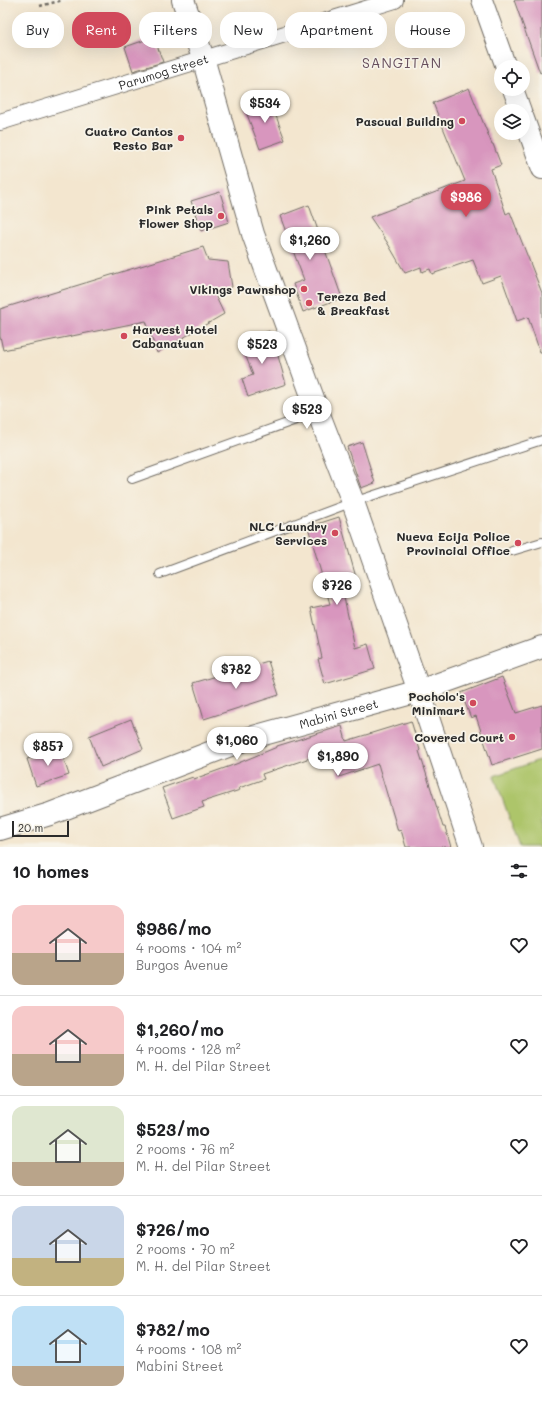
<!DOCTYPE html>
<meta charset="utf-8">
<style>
:root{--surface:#fff;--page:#f2f2f2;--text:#202124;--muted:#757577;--line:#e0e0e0;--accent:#d1495b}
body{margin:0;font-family:Mali,sans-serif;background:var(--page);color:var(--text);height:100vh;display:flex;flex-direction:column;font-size:15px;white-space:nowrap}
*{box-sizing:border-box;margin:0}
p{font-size:13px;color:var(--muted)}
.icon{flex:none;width:22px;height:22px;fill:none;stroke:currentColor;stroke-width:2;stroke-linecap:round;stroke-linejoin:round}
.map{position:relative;height:847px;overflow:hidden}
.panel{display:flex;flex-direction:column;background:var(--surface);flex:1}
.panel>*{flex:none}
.banner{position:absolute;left:12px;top:12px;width:518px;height:36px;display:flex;gap:8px}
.fabs{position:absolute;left:494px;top:60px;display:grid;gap:8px}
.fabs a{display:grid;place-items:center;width:36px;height:36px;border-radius:50%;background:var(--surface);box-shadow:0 4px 16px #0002;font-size:20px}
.scale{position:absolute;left:12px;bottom:10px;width:57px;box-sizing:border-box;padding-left:4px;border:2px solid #2b2b2b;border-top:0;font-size:11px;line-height:14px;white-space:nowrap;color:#2b2b2b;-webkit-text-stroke:3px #f7f3e8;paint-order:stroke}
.price{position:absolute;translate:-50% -34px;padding:0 9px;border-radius:14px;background:#fff;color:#222;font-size:13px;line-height:26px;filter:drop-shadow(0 1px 2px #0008)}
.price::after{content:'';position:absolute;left:50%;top:24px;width:12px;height:9px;margin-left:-6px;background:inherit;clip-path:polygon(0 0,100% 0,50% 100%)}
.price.current{background:var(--accent);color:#fff}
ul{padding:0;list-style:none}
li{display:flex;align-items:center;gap:12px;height:100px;padding:0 12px}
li+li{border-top:1px solid var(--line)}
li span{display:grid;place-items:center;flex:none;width:112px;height:80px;border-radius:12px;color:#555}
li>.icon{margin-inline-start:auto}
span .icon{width:48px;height:48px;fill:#fffc;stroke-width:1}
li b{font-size:17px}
h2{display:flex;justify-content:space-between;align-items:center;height:48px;padding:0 12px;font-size:17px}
.chip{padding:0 14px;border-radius:16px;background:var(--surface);box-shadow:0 4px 16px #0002;font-size:14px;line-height:36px}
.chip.current{background:var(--accent);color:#fff}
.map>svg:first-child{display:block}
.green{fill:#adc56a;stroke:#6c784a}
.building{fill:#d896be}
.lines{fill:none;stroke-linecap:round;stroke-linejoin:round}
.service-casing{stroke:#716c64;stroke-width:10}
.minor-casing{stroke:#716c64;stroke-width:18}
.tertiary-casing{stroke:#716c64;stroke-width:22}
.secondary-casing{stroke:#716c64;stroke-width:24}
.path{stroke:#716c64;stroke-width:2.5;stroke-dasharray:3 3;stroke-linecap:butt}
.service{stroke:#fff;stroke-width:8}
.minor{stroke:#fff;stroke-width:16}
.tertiary{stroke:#fff;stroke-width:20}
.secondary{stroke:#fff;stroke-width:22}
.poi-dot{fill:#d1495b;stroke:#f7f3e8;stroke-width:1.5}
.labels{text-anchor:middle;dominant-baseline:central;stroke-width:3.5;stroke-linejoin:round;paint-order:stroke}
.street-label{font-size:12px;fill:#2b2b2b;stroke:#f7f3e8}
.poi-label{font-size:12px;font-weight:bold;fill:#2b2b2b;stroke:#f7f3e8;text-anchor:end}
.quarter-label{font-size:14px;letter-spacing:1px;fill:#68505e;stroke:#f7f3e8}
</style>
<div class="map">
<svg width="542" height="847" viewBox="0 0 542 847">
<rect width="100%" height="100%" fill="#f7f3e8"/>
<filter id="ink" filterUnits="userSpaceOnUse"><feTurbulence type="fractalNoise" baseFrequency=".025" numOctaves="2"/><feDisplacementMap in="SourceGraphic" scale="8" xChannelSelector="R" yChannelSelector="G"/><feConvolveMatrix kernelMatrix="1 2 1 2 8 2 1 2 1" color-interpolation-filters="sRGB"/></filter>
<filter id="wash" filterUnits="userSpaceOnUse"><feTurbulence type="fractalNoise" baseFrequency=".012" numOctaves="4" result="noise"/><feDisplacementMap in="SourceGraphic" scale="16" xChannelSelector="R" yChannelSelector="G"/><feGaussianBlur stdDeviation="0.9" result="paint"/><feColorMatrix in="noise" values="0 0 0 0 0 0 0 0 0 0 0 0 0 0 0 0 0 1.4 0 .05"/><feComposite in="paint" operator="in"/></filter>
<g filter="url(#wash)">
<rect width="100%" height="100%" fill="#f3e6cf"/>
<polygon class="green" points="542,759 542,847 520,847 494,776"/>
<g id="blocks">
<g class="building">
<polygon points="514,0 542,0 542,72 540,73"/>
<polygon points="154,37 163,62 133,71 125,47"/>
<polygon points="469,88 492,144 493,144 501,165 491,169 506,214 510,212 542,293 542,352 540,352 528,317 517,321 501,276 482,283 473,260 432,274 430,269 422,272 421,267 405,273 387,242 370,217 465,181 433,103"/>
<polygon points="270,100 285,140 260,149 245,109"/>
<polygon points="220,192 229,222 201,231 191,201"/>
<polygon points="309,205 342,298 303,312 293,284 304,280 280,216"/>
<polygon points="203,247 208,260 228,262 232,287 216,297 224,314 157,353 146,321 3,350 0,336 0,309"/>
<polygon points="269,331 278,356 286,384 248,397 242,379 253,375 240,341"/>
<polygon points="362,442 375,483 361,488 347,447"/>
<polygon points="339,517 359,588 343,593 355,648 368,644 375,669 325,684 318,659 322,658 311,608 330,604 308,527"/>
<polygon points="268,661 279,695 204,719 193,683"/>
<polygon points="502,677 516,713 542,705 542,749 492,765 476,716 471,718 461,693"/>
<polygon points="131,719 143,749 101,767 89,736"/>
<polygon points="411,721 420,750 419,751 443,827 445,827 451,847 406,847 401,830 398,831 378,764 339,777 332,755 320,758 319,755 262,774 264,779 239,788 240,790 202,802 204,807 173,818 162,788 193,777 194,779 236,764 277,747 277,746 342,726 346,741"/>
<polygon points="60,748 69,775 36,786 27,759"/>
</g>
</g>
</g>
<g filter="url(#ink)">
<use href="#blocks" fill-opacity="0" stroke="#716c64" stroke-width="1"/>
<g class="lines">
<g class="service-casing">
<g id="service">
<polyline points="132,479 318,412"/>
<polyline points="512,551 542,542"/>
<polyline points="160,574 353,502 542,440"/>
</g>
</g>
<g class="minor-casing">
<g id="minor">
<path id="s1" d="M 0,122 L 395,0"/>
</g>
</g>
<g class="tertiary-casing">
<g id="tertiary">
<polyline points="482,0 506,67"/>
<polyline points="513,89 521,111"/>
<polyline points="523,116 542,169"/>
</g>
</g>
<g class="secondary-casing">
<g id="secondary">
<polyline points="183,0 203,58 253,234 318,412 353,502 419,691 471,847"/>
<path id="s2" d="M 0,829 L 50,814 L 246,739 L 419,691 L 542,647"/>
</g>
</g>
<polyline class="path" points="40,6 63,0"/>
<use href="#service" class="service"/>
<use href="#minor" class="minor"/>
<use href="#tertiary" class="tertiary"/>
<use href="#secondary" class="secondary"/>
</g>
</g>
<g class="poi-dot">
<circle cx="462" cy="121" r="4"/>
<circle cx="181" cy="138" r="4"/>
<circle cx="221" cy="216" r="4"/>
<circle cx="304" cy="289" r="4"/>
<circle cx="309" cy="303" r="4"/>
<circle cx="124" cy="336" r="4"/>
<circle cx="335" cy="533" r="4"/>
<circle cx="518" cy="543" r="4"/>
<circle cx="473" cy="703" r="4"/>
<circle cx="512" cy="737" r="4"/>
</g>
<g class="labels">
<g class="street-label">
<text stroke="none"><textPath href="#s1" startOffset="171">Parumog Street</textPath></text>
<text stroke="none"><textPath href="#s2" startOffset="358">Mabini Street</textPath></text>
</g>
<g class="poi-label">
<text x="454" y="121">Pascual Building</text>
<text x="173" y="131">Cuatro Cantos<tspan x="173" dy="14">Resto Bar</tspan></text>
<text x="213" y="209">Pink Petals<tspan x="213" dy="14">Flower Shop</tspan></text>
<text x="296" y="289">Vikings Pawnshop</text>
<text x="317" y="296" text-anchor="start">Tereza Bed<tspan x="317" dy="14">&amp; Breakfast</tspan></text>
<text x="132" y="329" text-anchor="start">Harvest Hotel<tspan x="132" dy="14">Cabanatuan</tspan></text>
<text x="327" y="526">NLC Laundry<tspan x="327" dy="14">Services</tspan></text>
<text x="510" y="536">Nueva Ecija Police<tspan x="510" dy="14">Provincial Office</tspan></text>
<text x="465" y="696">Pocholo's<tspan x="465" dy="14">Minimart</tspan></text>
<text x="504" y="737">Covered Court</text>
</g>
<g class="quarter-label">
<text x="402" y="62">SANGITAN</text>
</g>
</g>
</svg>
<div class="fabs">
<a><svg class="icon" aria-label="locate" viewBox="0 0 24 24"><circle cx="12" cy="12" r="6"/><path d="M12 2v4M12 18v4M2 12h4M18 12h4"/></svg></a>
<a><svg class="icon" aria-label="layers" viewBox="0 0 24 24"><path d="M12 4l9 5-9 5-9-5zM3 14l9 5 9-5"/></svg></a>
</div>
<div class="scale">20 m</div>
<b class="price" style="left:265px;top:124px">$534</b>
<b class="price current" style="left:466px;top:218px">$986</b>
<b class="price" style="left:310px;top:261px">$1,260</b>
<b class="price" style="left:262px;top:365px">$523</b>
<b class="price" style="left:307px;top:430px">$523</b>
<b class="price" style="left:337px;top:606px">$726</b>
<b class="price" style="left:236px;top:690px">$782</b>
<b class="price" style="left:237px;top:761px">$1,060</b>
<b class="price" style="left:48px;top:767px">$857</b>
<b class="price" style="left:338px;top:777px">$1,890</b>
<div class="banner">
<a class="chip">Buy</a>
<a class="chip current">Rent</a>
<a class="chip">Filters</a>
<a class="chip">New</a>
<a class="chip">Apartment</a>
<a class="chip">House</a>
</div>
</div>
<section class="panel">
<h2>10 homes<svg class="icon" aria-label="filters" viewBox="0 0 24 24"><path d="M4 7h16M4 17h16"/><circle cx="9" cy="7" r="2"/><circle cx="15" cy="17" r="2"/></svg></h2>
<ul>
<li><span style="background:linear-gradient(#f6c9c9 60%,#b9a48a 0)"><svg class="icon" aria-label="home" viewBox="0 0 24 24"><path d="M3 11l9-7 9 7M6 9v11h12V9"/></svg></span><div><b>$986/mo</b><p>4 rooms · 104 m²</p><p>Burgos Avenue</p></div><svg class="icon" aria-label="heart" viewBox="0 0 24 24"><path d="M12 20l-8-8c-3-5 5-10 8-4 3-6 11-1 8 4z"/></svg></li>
<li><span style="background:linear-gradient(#f6c9c9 60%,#b9a48a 0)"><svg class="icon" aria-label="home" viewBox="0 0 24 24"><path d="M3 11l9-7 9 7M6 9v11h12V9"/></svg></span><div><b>$1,260/mo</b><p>4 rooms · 128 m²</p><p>M. H. del Pilar Street</p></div><svg class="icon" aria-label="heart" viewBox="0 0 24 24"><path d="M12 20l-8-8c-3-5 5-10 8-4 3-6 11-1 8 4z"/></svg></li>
<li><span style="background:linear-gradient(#dfe7d0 70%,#b9a48a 0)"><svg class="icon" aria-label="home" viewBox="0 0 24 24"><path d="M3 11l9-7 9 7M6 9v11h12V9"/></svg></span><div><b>$523/mo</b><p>2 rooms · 76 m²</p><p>M. H. del Pilar Street</p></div><svg class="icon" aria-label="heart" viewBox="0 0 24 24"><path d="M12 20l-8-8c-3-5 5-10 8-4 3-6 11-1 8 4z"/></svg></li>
<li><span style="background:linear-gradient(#c9d6e8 65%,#c2b280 0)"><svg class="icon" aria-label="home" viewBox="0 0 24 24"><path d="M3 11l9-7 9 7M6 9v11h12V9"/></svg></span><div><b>$726/mo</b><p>2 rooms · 70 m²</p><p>M. H. del Pilar Street</p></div><svg class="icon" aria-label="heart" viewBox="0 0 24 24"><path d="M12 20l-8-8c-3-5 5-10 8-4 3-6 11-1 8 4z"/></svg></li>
<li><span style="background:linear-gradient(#bfe0f5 75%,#b9a48a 0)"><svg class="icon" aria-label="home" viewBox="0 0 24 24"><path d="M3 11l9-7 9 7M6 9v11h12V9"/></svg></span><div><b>$782/mo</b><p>4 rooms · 108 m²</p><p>Mabini Street</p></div><svg class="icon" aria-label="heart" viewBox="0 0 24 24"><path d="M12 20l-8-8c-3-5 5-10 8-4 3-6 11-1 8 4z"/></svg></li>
</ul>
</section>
